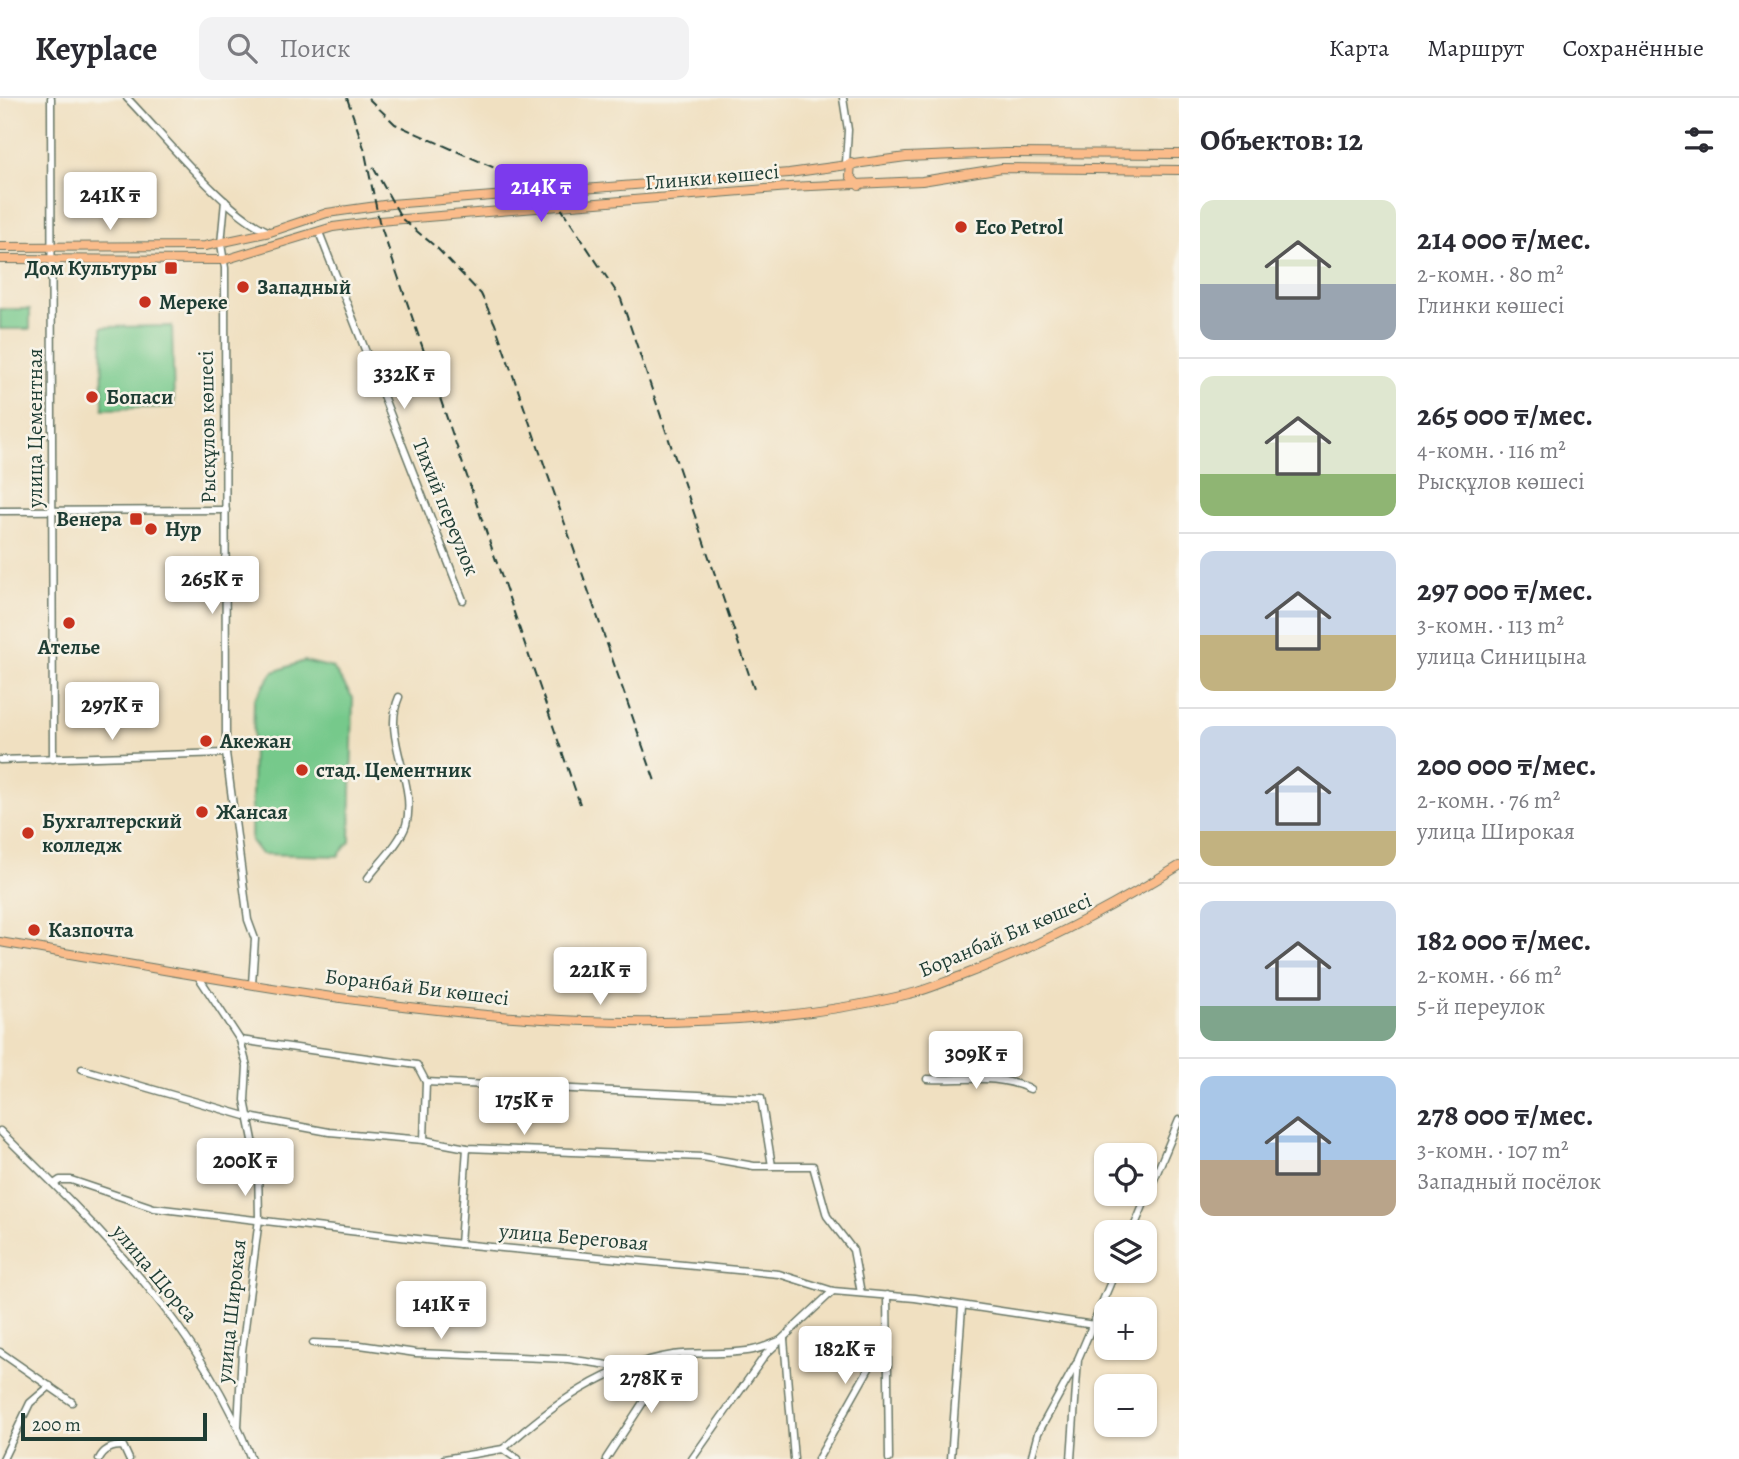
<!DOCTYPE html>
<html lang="ru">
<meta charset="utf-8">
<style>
:root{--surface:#fff;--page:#f2f2f3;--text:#2b2b33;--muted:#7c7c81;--line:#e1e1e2;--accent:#7c3aed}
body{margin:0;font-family:Alegreya,serif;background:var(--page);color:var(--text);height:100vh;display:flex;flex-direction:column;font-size:26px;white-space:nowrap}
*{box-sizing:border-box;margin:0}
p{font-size:23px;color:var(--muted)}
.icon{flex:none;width:38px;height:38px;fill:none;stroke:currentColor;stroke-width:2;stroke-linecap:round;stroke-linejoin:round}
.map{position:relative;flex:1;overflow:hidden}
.drawer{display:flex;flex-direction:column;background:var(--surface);width:560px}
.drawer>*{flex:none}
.tools{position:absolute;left:1094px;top:1045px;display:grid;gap:14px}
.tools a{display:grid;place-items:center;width:63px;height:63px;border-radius:14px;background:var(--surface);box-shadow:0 2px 5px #0004;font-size:35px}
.scale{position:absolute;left:21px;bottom:18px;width:186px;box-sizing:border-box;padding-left:7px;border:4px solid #1f3d34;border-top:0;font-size:19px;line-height:24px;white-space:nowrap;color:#1f3d34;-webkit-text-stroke:5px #f7f3e8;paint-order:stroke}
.price{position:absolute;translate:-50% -60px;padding:0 16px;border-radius:7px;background:#fff;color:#222;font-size:23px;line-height:46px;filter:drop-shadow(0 2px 4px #0008)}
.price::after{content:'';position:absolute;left:50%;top:42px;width:21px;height:16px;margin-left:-10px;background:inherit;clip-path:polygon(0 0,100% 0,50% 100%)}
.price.active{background:var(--accent);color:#fff}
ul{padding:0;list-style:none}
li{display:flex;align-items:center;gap:21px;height:175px;padding:0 21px}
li+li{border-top:2px solid var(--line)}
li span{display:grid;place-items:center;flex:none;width:196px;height:140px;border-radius:14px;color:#555}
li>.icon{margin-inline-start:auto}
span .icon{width:84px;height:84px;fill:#fffc;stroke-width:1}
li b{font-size:30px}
h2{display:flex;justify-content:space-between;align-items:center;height:84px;padding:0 21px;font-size:30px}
header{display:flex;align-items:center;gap:42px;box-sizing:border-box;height:98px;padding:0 35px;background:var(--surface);border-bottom:2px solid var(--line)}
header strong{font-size:33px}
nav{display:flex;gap:38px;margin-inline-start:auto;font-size:24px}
.search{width:490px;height:63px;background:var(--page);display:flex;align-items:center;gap:18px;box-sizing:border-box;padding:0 24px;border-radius:14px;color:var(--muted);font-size:26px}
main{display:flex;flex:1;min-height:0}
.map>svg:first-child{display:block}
.green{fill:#76c98b;stroke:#4a8360;stroke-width:2}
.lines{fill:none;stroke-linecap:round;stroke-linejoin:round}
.minor-casing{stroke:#687665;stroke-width:9}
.major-casing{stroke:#687665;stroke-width:10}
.minor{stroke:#fff;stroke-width:6}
.major{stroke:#fabc8b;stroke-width:8}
.rail{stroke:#1f3d34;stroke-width:2;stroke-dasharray:10 5;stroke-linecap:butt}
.poi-dot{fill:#c8321e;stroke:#f7f3e8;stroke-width:2.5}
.labels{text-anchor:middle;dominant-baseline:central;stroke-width:5;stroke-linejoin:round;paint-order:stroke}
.street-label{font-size:21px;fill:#1f3d34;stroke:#f7f3e8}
.poi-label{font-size:21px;font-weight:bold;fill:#1f3d34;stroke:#f7f3e8;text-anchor:start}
</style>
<header>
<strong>Keyplace</strong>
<div class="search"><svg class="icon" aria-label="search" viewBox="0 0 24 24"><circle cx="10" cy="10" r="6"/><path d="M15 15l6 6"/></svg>Поиск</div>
<nav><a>Карта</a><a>Маршрут</a><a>Сохранённые</a></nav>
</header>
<main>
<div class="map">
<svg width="1179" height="1361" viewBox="0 0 1179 1361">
<rect width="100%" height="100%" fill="#f7f3e8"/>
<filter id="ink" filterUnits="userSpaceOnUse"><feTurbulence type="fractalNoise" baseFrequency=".0143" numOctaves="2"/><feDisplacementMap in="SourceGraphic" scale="14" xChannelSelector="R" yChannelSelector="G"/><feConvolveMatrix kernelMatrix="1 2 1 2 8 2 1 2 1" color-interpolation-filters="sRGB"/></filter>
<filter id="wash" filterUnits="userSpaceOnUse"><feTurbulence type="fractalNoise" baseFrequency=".00686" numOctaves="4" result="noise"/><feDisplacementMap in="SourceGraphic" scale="28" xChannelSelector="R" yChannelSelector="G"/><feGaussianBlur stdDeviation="1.57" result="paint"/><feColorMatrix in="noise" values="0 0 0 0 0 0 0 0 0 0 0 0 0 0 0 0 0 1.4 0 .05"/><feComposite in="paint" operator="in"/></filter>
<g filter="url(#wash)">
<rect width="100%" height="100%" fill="#f0e0c1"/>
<g class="green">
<rect x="0" y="211" width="30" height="20"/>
<polygon points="172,228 174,309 103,311 102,229"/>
<polygon points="304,563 333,570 353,600 350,743 338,758 261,756 251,743 254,602 273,574"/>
</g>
</g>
<g filter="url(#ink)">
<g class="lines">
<g class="minor-casing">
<g id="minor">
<polyline points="51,0 53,661"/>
<path d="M 127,0 C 163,37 226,117 270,134"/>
<polyline points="843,0 848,32 846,65"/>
<polyline points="225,103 221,146 225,170 226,655 248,822 255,841 252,886"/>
<polyline points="319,134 463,502"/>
<polyline points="0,413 226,412"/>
<polyline points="0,662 226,655"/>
<path d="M 368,780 C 379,765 400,745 406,727 C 418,685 381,640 399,599"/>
<polyline points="198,878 240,942 247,968 245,1002 258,1067 259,1121 242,1253 238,1328"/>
<polyline points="240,942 417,967 426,984 424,1042"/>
<polyline points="82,971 249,1019 329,1034 424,1042 467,1050 703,1059 754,1068 813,1068 827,1118 853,1152 861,1195"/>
<path d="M 927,981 C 964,983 995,975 1030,991"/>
<polyline points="426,984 761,1000 772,1068"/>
<path d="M 0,1033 C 97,1128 203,1232 251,1361"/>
<polyline points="54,1086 60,1082 71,1082 154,1110 460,1146 779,1176 833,1193 915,1200 1094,1227"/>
<polyline points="1132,1134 1179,1022"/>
<polyline points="460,1146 467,1050"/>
<polyline points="887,1197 889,1361"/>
<polyline points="784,1241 794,1361"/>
<polyline points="313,1245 360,1247 416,1255 568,1261 622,1269"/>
<polyline points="0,1254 72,1304"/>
<path d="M 503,1351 C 554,1306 604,1268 673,1257 C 700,1254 727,1257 753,1252 C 763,1250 774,1245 784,1241"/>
<polyline points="3,1361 30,1305 50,1288"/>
<path d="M 99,1361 C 104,1351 112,1348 123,1348 L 129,1361"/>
<polyline points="444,1361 503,1351 517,1361"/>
<polyline points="606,1361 674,1257"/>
<polyline points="692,1361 766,1256 833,1193"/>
<polyline points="818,1361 881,1249 887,1232"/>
<polyline points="951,1361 962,1209"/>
<polyline points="1031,1361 1038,1335 1076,1266"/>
<polyline points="1071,1361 1078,1261 1116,1172"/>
</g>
</g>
<g class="major-casing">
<g id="major">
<polyline points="851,65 850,78 859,88"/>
<polyline points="0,149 205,148 270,134 327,115 391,106 789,75 906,59 1006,55 1179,56"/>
<polyline points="0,161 224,162 333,129 379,123 789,89 922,83 1002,70 1179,72"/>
<path d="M 0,844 C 287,892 622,965 909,896 C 927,892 944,884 961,878 C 1038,849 1109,811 1179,768"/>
</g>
</g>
<use href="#minor" class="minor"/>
<use href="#major" class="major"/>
<g class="rail">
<polyline points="347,0 364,50 379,123 580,706"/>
<polyline points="368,0 395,26 506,75 561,110 621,201 754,591"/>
<polyline points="373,69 402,121 436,149 481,196 495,226 656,686"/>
</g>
</g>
</g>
<g class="poi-dot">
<circle cx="961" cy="129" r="7"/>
<rect x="164" y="163" width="14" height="14" rx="3.5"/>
<circle cx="243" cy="189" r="7"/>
<circle cx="145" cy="204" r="7"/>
<circle cx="92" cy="299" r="7"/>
<rect x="129" y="414" width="14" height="14" rx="3.5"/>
<circle cx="151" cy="431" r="7"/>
<circle cx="69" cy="525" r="7"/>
<circle cx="206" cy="643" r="7"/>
<circle cx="302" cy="672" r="7"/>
<circle cx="202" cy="714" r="7"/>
<circle cx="28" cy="735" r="7"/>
<circle cx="34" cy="832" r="7"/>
</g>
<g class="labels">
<g class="street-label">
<text transform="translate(712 79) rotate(-5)">Глинки көшесі</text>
<text transform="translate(207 329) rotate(-91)">Рысқұлов көшесі</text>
<text transform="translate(35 330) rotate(-90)">улица Цементная</text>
<text transform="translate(446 409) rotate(68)">Тихий переулок</text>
<text transform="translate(1005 837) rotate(-23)">Боранбай Би көшесі</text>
<text transform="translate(417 889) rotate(7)">Боранбай Би көшесі</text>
<text transform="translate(574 1139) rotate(5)">улица Береговая</text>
<text transform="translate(155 1175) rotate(50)">улица Щорса</text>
<text transform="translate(231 1213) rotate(-84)">улица Широкая</text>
</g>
<g class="poi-label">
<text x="975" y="129">Eco Petrol</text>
<text x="157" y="170" text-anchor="end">Дом Культуры</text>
<text x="257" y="189">Западный</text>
<text x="159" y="204">Мереке</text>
<text x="106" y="299">Бопаси</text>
<text x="122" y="421" text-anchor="end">Венера</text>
<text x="165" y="431">Нур</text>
<text x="69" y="549" text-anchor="middle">Ателье</text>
<text x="220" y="643">Акежан</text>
<text x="316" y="672">стад. Цементник</text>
<text x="216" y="714">Жансая</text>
<text x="42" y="723">Бухгалтерский<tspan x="42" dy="24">колледж</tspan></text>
<text x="48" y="832">Казпочта</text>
</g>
</g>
</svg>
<div class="tools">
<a><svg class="icon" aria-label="locate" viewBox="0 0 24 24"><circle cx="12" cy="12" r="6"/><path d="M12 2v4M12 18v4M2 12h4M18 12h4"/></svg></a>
<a><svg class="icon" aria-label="layers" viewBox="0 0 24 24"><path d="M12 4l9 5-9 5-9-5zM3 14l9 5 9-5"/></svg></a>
<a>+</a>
<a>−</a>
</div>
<div class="scale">200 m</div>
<b class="price active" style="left:541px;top:126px">214K ₸</b>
<b class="price" style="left:110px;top:134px">241K ₸</b>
<b class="price" style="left:404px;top:313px">332K ₸</b>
<b class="price" style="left:212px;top:518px">265K ₸</b>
<b class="price" style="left:112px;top:644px">297K ₸</b>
<b class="price" style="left:600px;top:909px">221K ₸</b>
<b class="price" style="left:976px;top:993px">309K ₸</b>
<b class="price" style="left:524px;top:1039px">175K ₸</b>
<b class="price" style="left:245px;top:1100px">200K ₸</b>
<b class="price" style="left:441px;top:1243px">141K ₸</b>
<b class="price" style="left:845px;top:1288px">182K ₸</b>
<b class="price" style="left:651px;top:1317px">278K ₸</b>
</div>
<section class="drawer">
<h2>Объектов: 12<svg class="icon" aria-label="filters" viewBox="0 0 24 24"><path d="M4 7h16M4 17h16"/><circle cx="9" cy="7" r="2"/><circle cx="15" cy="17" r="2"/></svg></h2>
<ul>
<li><span style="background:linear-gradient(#dfe7d0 60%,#9aa5b1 0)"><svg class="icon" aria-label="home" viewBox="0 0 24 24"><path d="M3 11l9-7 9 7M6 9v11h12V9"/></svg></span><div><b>214 000 ₸/мес.</b><p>2-комн. · 80 m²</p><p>Глинки көшесі</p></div></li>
<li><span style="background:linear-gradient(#dfe7d0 70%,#8fb573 0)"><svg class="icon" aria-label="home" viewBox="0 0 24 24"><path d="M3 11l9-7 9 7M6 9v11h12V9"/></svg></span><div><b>265 000 ₸/мес.</b><p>4-комн. · 116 m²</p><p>Рысқұлов көшесі</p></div></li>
<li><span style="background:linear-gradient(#c9d6e8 60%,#c2b280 0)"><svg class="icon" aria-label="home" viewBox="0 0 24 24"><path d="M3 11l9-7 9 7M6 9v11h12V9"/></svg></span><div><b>297 000 ₸/мес.</b><p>3-комн. · 113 m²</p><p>улица Синицына</p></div></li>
<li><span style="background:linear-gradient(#c9d6e8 75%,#c2b280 0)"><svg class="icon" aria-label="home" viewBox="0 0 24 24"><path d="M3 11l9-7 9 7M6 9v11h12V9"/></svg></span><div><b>200 000 ₸/мес.</b><p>2-комн. · 76 m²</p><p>улица Широкая</p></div></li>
<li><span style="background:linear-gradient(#c9d6e8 75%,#7fa58c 0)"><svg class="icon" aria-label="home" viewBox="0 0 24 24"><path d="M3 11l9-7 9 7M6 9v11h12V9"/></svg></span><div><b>182 000 ₸/мес.</b><p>2-комн. · 66 m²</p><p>5-й переулок</p></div></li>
<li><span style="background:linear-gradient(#a9c7e8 60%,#b9a48a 0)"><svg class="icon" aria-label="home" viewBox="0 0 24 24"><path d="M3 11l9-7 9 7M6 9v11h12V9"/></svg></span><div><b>278 000 ₸/мес.</b><p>3-комн. · 107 m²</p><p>Западный посёлок</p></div></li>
</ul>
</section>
</main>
